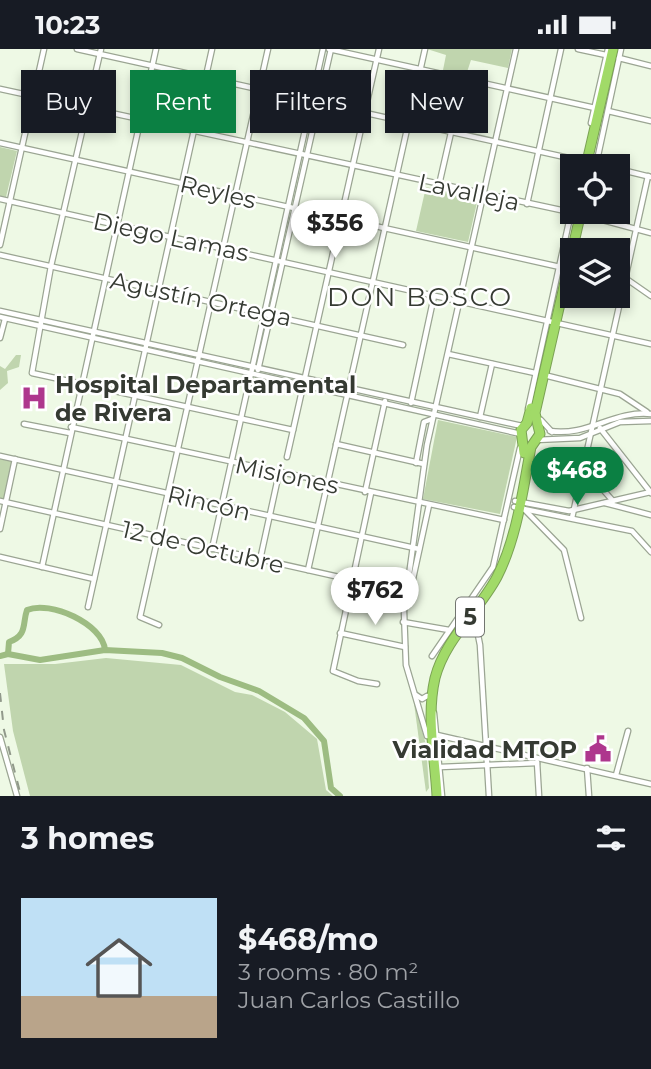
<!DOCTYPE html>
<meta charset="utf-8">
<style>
:root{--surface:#171b24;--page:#20242c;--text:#f1f3f6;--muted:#9ea1a6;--accent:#0b8043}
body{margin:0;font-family:Montserrat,sans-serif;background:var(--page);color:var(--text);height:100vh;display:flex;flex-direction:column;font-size:26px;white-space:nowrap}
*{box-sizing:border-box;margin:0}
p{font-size:23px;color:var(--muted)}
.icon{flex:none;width:38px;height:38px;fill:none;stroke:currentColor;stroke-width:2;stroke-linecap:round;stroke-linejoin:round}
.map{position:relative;height:747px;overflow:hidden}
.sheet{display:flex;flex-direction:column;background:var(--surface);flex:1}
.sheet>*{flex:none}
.banner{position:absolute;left:21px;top:21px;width:609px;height:63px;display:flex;gap:14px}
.buttons{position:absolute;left:560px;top:105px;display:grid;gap:14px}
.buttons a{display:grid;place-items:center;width:70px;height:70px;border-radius:0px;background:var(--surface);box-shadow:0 4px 10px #0003;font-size:35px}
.price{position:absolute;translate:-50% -60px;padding:0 16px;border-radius:24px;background:#fff;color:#222;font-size:23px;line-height:46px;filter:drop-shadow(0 2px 4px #0008)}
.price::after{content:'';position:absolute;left:50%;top:42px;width:21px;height:16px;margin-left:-10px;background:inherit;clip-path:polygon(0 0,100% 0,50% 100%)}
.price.active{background:var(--accent);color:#fff}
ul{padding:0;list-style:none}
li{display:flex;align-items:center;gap:21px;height:175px;padding:0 21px}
li span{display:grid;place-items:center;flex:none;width:196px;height:140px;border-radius:0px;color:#555}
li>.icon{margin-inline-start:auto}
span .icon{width:84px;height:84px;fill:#fffc;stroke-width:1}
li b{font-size:30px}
h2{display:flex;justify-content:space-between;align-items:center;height:84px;padding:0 21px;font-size:30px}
.pill{padding:0 24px;border-radius:0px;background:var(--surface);box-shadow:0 4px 10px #0003;font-size:24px;line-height:63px}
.pill.active{background:var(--accent);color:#fff}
.status{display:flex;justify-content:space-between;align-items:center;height:49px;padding:0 35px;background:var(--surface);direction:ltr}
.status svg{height:19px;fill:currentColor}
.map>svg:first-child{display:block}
.green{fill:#c0d5ae}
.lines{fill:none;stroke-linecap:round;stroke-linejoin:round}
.river{stroke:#9dbc82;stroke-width:6}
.minor-casing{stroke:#9ba593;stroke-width:7}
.highway-casing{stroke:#7ba255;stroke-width:11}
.minor{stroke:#fff;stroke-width:4.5}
.highway{stroke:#a1da68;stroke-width:9}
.rail{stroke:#91998b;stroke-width:2;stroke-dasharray:9 9;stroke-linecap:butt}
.labels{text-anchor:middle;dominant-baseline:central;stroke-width:5;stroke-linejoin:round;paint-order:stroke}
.shield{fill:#fff;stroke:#727570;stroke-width:2}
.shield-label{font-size:23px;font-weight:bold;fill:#353a32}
.street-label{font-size:24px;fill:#353a32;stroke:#fff}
.poi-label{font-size:24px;font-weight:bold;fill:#353a32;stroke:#fff;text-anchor:start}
.neighbourhood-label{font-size:26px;letter-spacing:2px;fill:#353a32;stroke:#fff}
</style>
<div class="status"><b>10:23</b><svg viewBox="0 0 49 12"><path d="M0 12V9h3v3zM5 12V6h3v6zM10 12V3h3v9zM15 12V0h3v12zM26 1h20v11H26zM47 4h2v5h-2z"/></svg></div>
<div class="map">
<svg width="651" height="747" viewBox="0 0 651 747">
<rect width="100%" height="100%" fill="#eef9e5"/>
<g class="green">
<polygon points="427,0 512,0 508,19 471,11 466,26 443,21 446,6"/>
<polygon points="0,98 17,102 6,148 0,147"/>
<polygon points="426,138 478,149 468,193 416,182"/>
<polygon points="16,306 21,306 19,318 7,322 8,334 0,341 0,317 5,320"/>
<polygon points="438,371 517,388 500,465 423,450"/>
<polygon points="0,410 12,412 5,449 0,449"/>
<polygon points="106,609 181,616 235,643 252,646 285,663 317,690 326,741 333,747 30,747 13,682 4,615 55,615"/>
<polygon points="413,647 426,696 429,739 426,743"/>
</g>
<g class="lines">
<g class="river">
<path d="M 8,605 L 9,593 C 28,586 22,575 27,561 C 50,551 103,575 105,601"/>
<polyline points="0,607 8,605 40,611 105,601 162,604 182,609 220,628 259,642 304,669 324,692 331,739 340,747"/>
</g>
<g class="minor-casing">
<g id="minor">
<polyline points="77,0 605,117"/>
<polyline points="101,0 51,217 32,324 293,381"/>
<polyline points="329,0 595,59"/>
<polyline points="578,0 606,6"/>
<polyline points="619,9 651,17"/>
<polyline points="0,40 584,166 651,184"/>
<polyline points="608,62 651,72"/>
<polyline points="591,74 608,0"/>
<polyline points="0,94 560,218"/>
<polyline points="596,116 621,0"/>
<polyline points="618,120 651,128"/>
<polyline points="439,136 463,31"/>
<polyline points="0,150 651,295"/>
<polyline points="527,155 561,0"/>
<polyline points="0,196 44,0"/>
<polyline points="0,206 403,296"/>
<polyline points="618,224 651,247"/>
<polyline points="0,262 522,377"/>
<polyline points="0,268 521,385"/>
<polyline points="0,289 5,270"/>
<polyline points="448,305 535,324"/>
<polyline points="258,321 331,0"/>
<polyline points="548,327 620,345 647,363"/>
<polyline points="411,354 434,247"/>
<polyline points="528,360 572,159"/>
<polyline points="480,368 492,315"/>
<polyline points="541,371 552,383"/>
<polyline points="24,375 70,384"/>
<polyline points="71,378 504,471"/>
<polyline points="600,379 651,444"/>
<path d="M 550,382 C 587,388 614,361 651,365"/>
<polyline points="536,391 580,389 620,373 651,372"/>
<polyline points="336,395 424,415"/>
<polyline points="0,407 419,500"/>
<polyline points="287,408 379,0"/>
<polyline points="416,414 424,373 432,370"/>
<polyline points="583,418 613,452"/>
<polyline points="365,443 385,352"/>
<polyline points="371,444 333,622 358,632 377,635"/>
<polyline points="0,452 406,543 411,539 429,456"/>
<polyline points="515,452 569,462 651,443"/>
<polyline points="605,454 651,466"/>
<polyline points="514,458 632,482 651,503"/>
<polyline points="524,460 564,501 581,569"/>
<polyline points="572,469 648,127"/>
<polyline points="0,480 15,410"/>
<polyline points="212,500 323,0"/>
<polyline points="0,508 94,530"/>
<polyline points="260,511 279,424"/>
<polyline points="42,518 156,0"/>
<polyline points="308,521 425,0"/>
<polyline points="88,558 212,0"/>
<polyline points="470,569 476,576 480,596 489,747"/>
<polyline points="403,573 449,581"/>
<polyline points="159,576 140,568 268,0"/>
<polyline points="340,584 405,598"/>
<polyline points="432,607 493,518 520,399"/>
<polyline points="416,646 422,650 427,647"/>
<polyline points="434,664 442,747"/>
<polyline points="437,686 651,735"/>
<polyline points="427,687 406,616 404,562 427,396 516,0"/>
<polyline points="0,688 17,747"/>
<polyline points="537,713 539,747"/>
<polyline points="440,718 537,714"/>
<polyline points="587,719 589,747"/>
<polyline points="616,726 628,682"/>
</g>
</g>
<g class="highway-casing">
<g id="highway">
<polyline points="586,117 613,0"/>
<polyline points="524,404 521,381 527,374 531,359"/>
<path d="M 437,747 C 435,708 426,668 435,629 C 445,590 479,562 497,528 C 517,489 523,440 531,398 L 540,385 L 535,364 L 581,163"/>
</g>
</g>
<use href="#minor" class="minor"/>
<use href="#highway" class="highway"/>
<polyline class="rail" points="0,644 4,681 21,747"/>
</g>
<defs>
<g id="hospital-bare" transform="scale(2.1)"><path d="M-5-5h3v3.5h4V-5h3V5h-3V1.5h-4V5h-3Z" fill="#ae378d" stroke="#fff" stroke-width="2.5" paint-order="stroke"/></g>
<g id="civic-bare" transform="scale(2.1)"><path d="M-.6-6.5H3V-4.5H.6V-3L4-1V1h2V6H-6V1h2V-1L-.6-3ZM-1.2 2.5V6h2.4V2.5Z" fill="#ae378d" stroke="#fff" stroke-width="2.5" paint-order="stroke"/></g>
</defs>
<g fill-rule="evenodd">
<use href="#hospital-bare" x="34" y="349"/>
<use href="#civic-bare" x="598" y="700"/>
</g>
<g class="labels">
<rect class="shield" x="456" y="548.5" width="28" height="39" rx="5"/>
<g class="shield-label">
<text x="470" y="568">5</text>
</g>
<g class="street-label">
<text transform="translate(218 143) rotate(13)">Reyles</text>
<text transform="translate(469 143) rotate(12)">Lavalleja</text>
<text transform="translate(171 188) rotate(12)">Diego Lamas</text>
<text transform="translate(201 250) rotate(12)">Agustín Ortega</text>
<text transform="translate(287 426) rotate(12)">Misiones</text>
<text transform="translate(209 454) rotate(13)">Rincón</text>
<text transform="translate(203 498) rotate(13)">12 de Octubre</text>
</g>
<g class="poi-label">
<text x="55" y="335">Hospital Departamental<tspan x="55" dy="28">de Rivera</tspan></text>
<text x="577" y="700" text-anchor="end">Vialidad MTOP</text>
</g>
<g class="neighbourhood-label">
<text x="420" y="248">DON BOSCO</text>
</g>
</g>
</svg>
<div class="buttons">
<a><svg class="icon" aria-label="locate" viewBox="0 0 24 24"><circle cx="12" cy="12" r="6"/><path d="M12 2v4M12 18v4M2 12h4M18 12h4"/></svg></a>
<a><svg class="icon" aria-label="layers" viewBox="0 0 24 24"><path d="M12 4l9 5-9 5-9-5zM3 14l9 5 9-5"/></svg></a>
</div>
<b class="price" style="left:335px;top:211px">$356</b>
<b class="price active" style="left:577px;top:458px">$468</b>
<b class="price" style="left:375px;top:578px">$762</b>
<div class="banner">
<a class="pill">Buy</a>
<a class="pill active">Rent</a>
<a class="pill">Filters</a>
<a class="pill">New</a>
</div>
</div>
<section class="sheet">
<h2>3 homes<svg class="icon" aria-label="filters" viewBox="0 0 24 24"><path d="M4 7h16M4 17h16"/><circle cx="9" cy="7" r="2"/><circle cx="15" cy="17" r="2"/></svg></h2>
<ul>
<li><span style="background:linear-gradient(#bfe0f5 70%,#b9a48a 0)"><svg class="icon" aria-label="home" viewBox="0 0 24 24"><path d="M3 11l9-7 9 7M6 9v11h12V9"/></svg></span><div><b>$468/mo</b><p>3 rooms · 80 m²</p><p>Juan Carlos Castillo</p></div></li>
</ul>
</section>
